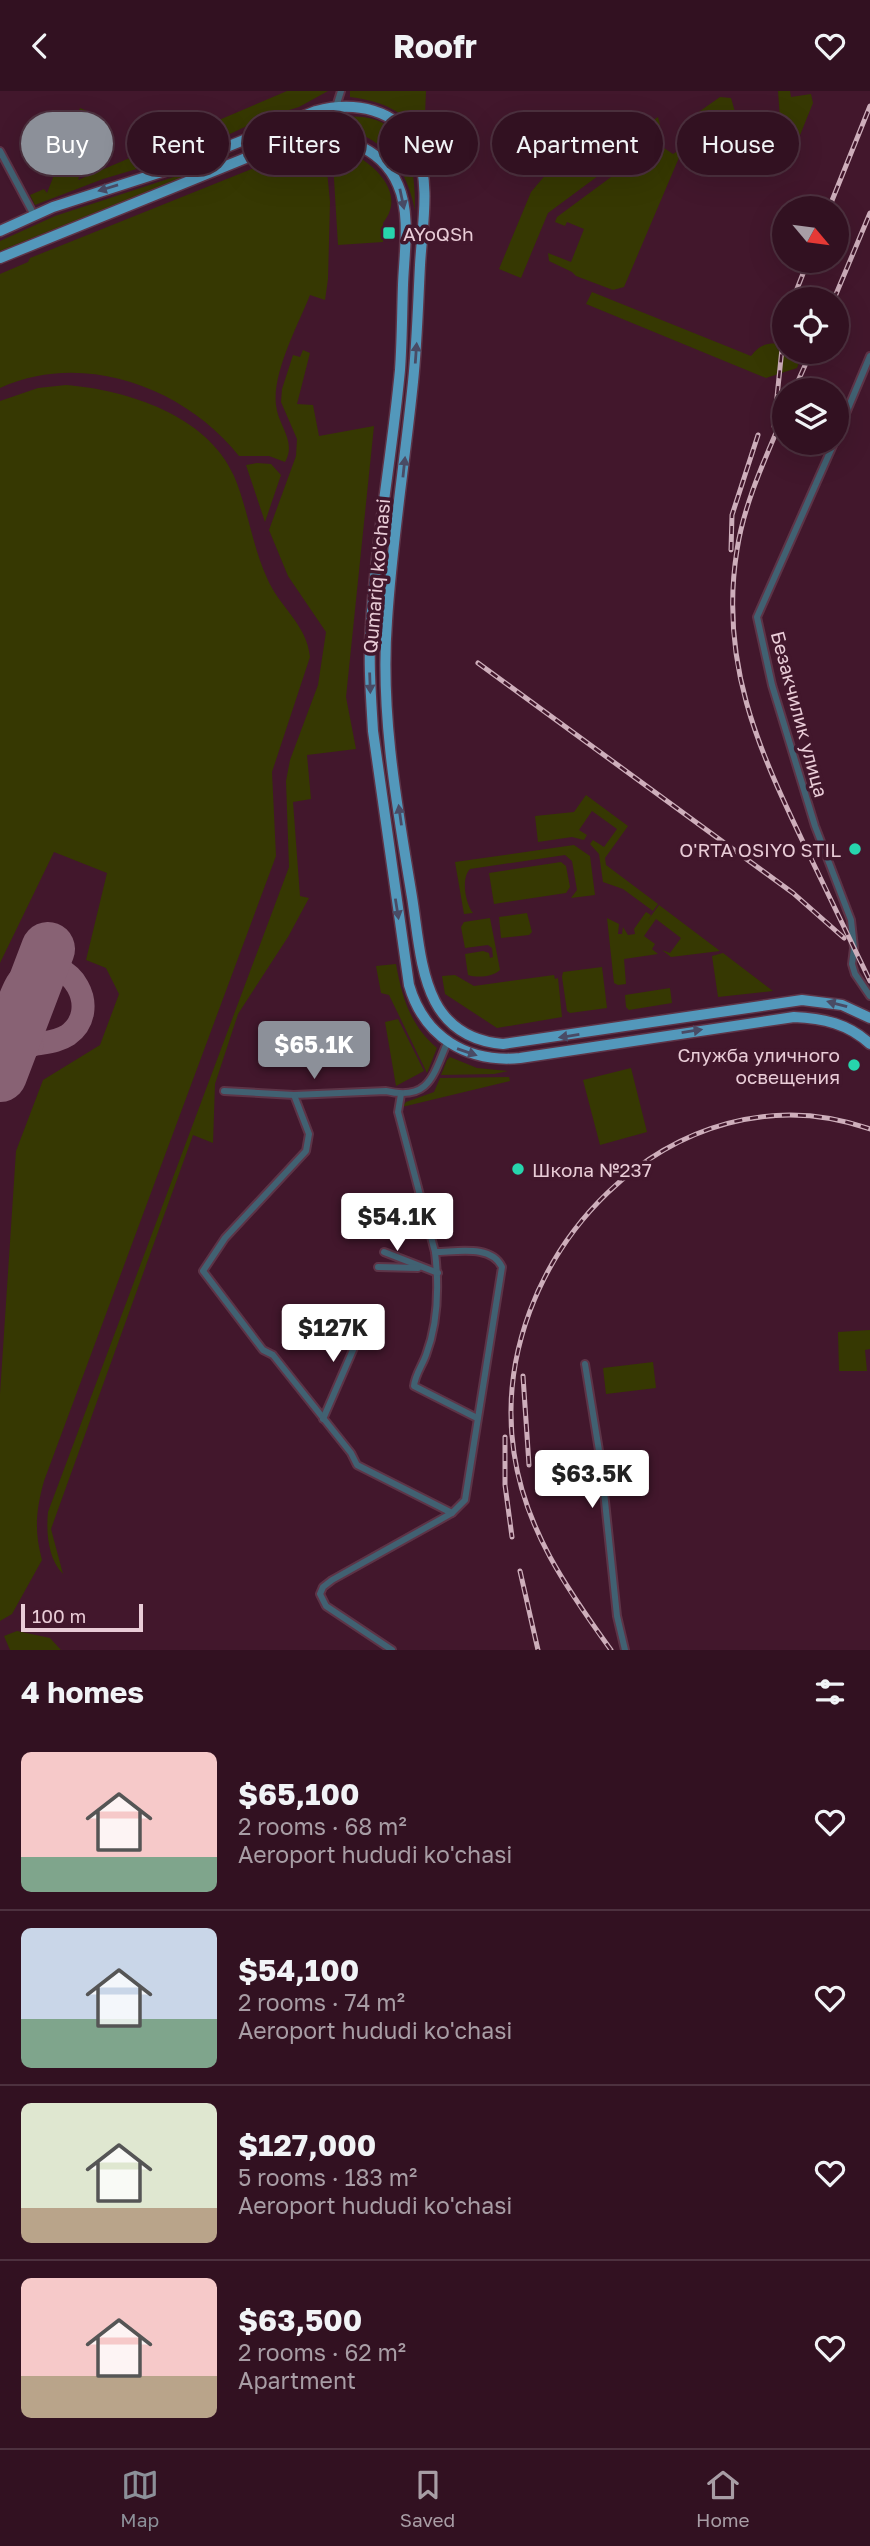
<!DOCTYPE html>
<meta charset="utf-8">
<style>
:root{--surface:#321121;--page:#3a1a2a;--text:#f1f3f6;--muted:#a89da5;--line:#4d313f;--accent:#8c9099}
body{margin:0;font-family:"Golos Text",sans-serif;background:var(--page);color:var(--text);height:100vh;display:flex;flex-direction:column;font-size:26px;white-space:nowrap}
*{box-sizing:border-box;margin:0}
p{font-size:23px;color:var(--muted)}
.icon{flex:none;width:38px;height:38px;fill:none;stroke:currentColor;stroke-width:2;stroke-linecap:round;stroke-linejoin:round}
.map{position:relative;height:1559px;overflow:hidden}
.panel{display:flex;flex-direction:column;background:var(--surface);flex:1}
.panel>*{flex:none}
.top-card{position:absolute;left:21px;top:21px;width:830px;height:63px;display:flex;gap:14px}
.needle{width:46px;rotate:119deg}
.buttons{position:absolute;left:772px;top:105px;display:grid;gap:14px}
.buttons a{display:grid;place-items:center;width:77px;height:77px;border-radius:50%;background:var(--surface);box-shadow:0 7px 28px #0002,0 0 0 2px var(--line);font-size:35px}
.scale{position:absolute;left:21px;bottom:18px;width:122px;box-sizing:border-box;padding-left:7px;border:4px solid #e9ccd7;border-top:0;font-size:19px;line-height:24px;white-space:nowrap;color:#e9ccd7;-webkit-text-stroke:5px #42172c;paint-order:stroke}
.price{position:absolute;translate:-50% -60px;padding:0 16px;border-radius:7px;background:#fff;color:#222;font-size:23px;line-height:46px;filter:drop-shadow(0 2px 4px #0008)}
.price::after{content:'';position:absolute;left:50%;top:42px;width:21px;height:16px;margin-left:-10px;background:inherit;clip-path:polygon(0 0,100% 0,50% 100%)}
.price.active{background:var(--accent);color:#fff}
ul{padding:0;list-style:none}
li{display:flex;align-items:center;gap:21px;height:175px;padding:0 21px}
li+li{border-top:2px solid var(--line)}
li span{display:grid;place-items:center;flex:none;width:196px;height:140px;border-radius:10px;color:#555}
li>.icon{margin-inline-start:auto}
span .icon{width:84px;height:84px;fill:#fffc;stroke-width:1}
li b{font-size:30px}
h2{display:flex;justify-content:space-between;align-items:center;height:84px;padding:0 21px;font-size:30px}
.chip{padding:0 24px;border-radius:32px;background:var(--surface);box-shadow:0 7px 28px #0002,0 0 0 2px var(--line);font-size:24px;line-height:63px}
.chip.active{background:var(--accent);color:#fff}
header{display:flex;justify-content:space-between;align-items:center;height:91px;padding:0 21px;background:var(--surface);font-size:32px;font-weight:700}
.tab-bar{display:flex;justify-content:space-around;align-items:center;height:98px;border-top:2px solid var(--line);background:var(--surface);font-size:19px;color:var(--muted)}
.tab-bar a{display:grid;justify-items:center;gap:4px}
.tab-bar .active{color:var(--accent)}
.map>svg:first-child{display:block}
.green{fill:#363802}
.lines{fill:none;stroke-linecap:round;stroke-linejoin:round}
.taxiway{stroke:#886274;stroke-width:23}
.runway{stroke:#886274;stroke-width:54}
.minor-casing{stroke:#5d3447;stroke-width:10}
.primary-casing{stroke:#5d3447;stroke-width:13}
.minor{stroke:#416172;stroke-width:6}
.primary{stroke:#5398bb;stroke-width:10}
.rail-casing{stroke:#ceaebb;stroke-width:5}
.rail{stroke:#42172c;stroke-width:2.5;stroke-dasharray:8;stroke-linecap:butt}
.oneway{fill:#494b65}
.poi-dot{fill:#27d5ad;stroke:#42172c;stroke-width:2.5}
.labels{text-anchor:middle;dominant-baseline:central;stroke-width:7;stroke-linejoin:round;paint-order:stroke}
.poi-label{font-size:19px;fill:#e9ccd7;stroke:#42172c;text-anchor:start}
.street-label{font-size:19px;fill:#e9ccd7;stroke:#42172c}
</style>
<header><svg class="icon" aria-label="back" viewBox="0 0 24 24"><path d="M15 5l-7 7 7 7"/></svg>Roofr<svg class="icon" aria-label="heart" viewBox="0 0 24 24"><path d="M12 20l-8-8c-3-5 5-10 8-4 3-6 11-1 8 4z"/></svg></header>
<div class="map">
<svg width="870" height="1559" viewBox="0 0 870 1559">
<rect width="100%" height="100%" fill="#42172c"/>
<g class="green">
<polygon points="287,0 328,0 299,16 266,26 187,63 103,88 35,114 30,104 44,98 47,102 80,17 101,26 78,89"/>
<path d="M 350,0 L 426,0 L 424,47 C 406,20 381,10 350,6 Z"/>
<polygon points="778,0 790,0 791,6 811,3 813,12 794,59 780,52 769,77 762,84 752,85 692,61 685,60 682,57 695,47 690,37 693,25 720,6 731,7 735,21 741,21 743,27 764,24 766,29 780,27"/>
<path d="M 344,26 C 406,20 416,71 415,120 C 409,88 394,58 362,44 C 355,41 347,39 341,36 L 339,31 Z"/>
<polygon points="658,26 660,34 656,42 548,122 521,187 499,178 531,101 575,49 592,72"/>
<path d="M 314,30 L 323,30 L 324,33 L 321,36 C 283,35 225,68 190,83 C 127,109 63,134 0,160 L 0,150 L 55,125 L 183,83 Z"/>
<path d="M 332,55 C 364,62 411,99 383,132 L 383,151 L 338,154 Z"/>
<polygon points="653,55 661,55 673,63 679,59 681,62 624,196 613,199 576,185 572,181 549,170 548,162 571,171 584,138 567,131 565,135 555,131 557,126"/>
<path d="M 325,59 L 330,111 L 328,188 L 325,209 L 310,204 C 298,234 272,282 276,314 C 278,335 297,350 285,371 L 269,365 L 239,365 C 184,296 83,259 0,297 L 0,183 L 28,171 L 30,167 L 269,71 Z"/>
<path d="M 592,201 L 751,265 C 761,252 768,252 784,253 L 784,261 L 803,261 L 797,277 L 766,287 L 586,213 Z"/>
<path d="M 303,259 L 310,262 L 297,313 L 313,314 L 319,345 L 374,335 L 346,606 L 356,658 L 307,664 L 311,708 L 293,711 L 300,805 L 309,807 L 288,846 L 238,923 L 215,993 L 213,1052 L 193,1044 L 51,1438 L 63,1483 C 48,1468 46,1441 48,1421 L 289,776 L 286,690 L 290,669 L 318,594 L 326,541 L 288,485 L 269,439 L 296,365 L 297,348 L 281,311 L 282,298 L 293,264 L 300,266 Z"/>
<path d="M 66,294 C 127,299 207,324 234,385 C 248,418 252,454 267,487 C 279,516 307,533 310,566 L 272,681 L 276,765 L 44,1390 C 36,1419 34,1440 42,1469 L 12,1523 L 0,1530 L 0,1303 L 16,1060 L 43,989 L 100,954 L 119,903 L 106,877 L 86,869 L 107,782 L 54,761 L 0,872 L 0,310 L 38,297 Z"/>
<polygon points="257,372 271,373 281,384 265,431 246,374"/>
<polygon points="586,704 628,735 605,767 606,774 658,813 653,820 623,798 603,791 599,763 590,753 593,749 604,756 617,738 592,720 579,739 587,744 584,749 572,746 538,751 535,725 574,721"/>
<path d="M 574,754 L 590,765 L 595,804 L 571,807 L 577,799 L 572,770 L 565,764 L 470,778 C 461,787 465,812 473,822 L 464,823 L 455,771 Z"/>
<polygon points="561,771 566,775 570,796 566,802 494,813 489,782"/>
<polygon points="659,814 720,860 671,866 662,859 670,862 681,847 656,828 644,845 655,853 652,858 658,863 624,868 626,893 618,894 614,892 607,827 619,833 618,843 622,843 623,836 628,844 635,843 634,838 646,821 651,824 648,829"/>
<polygon points="527,822 532,841 529,844 501,847 499,826"/>
<path d="M 490,827 L 500,879 C 493,886 477,887 468,884 L 465,863 L 483,860 L 489,862 L 490,867 L 493,866 L 492,857 L 488,854 L 465,857 L 461,836 L 464,831 Z"/>
<polygon points="723,862 773,900 718,906 712,865"/>
<path d="M 396,873 C 402,906 410,934 437,957 L 427,982 L 389,904 L 381,902 L 376,875 Z"/>
<polygon points="602,876 607,917 570,922 567,920 562,886 563,881"/>
<polygon points="455,884 474,895 554,884 555,888 558,887 562,926 497,937 445,903 442,885"/>
<polygon points="670,897 672,912 629,919 626,916 625,904"/>
<polygon points="398,928 424,980 396,995 385,931"/>
<polygon points="450,966 477,977 508,980 494,983 441,984 447,969"/>
<polygon points="631,977 647,1041 600,1054 583,989"/>
<polygon points="509,986 510,990 402,1016 406,1011 434,1001 440,987"/>
<polygon points="870,1239 870,1258 865,1259 867,1280 839,1280 838,1241"/>
<polygon points="653,1271 656,1297 606,1303 603,1277"/>
<polygon points="17,1540 50,1547 61,1559 10,1559 4,1545"/>
</g>
<g class="lines">
<g class="taxiway">
<path d="M 0,920 C 15,910 9,889 32,879 C 71,862 103,919 68,944 C 59,950 48,951 37,953 C 20,956 11,954 0,940"/>
<polyline points="0,984 15,964 32,954"/>
</g>
<polyline class="runway" points="0,984 48,858"/>
<g class="minor-casing">
<g id="minor">
<polyline points="327,44 341,0"/>
<polyline points="0,60 34,124"/>
<polyline points="836,346 870,265"/>
<polyline points="834,352 757,526 772,594 815,735 851,829 854,857 852,873 855,883 870,905"/>
<path d="M 224,1000 L 294,1004 L 386,1000 C 429,1010 433,985 447,952"/>
<path d="M 401,1003 L 398,1021 L 435,1161 C 439,1195 438,1232 426,1264 C 422,1275 415,1284 414,1295 L 477,1327"/>
<polyline points="294,1004 309,1043 306,1060 225,1147 203,1180 263,1259 273,1264 351,1362 357,1374 452,1422"/>
<polyline points="384,1161 438,1182"/>
<polyline points="378,1176 418,1177"/>
<polyline points="585,1273 601,1372 617,1525 625,1559"/>
<polyline points="323,1328 366,1229"/>
<path d="M 392,1559 L 326,1515 L 320,1503 L 323,1496 L 332,1489 L 452,1422 L 465,1409 L 502,1176 C 491,1153 456,1161 435,1161"/>
</g>
</g>
<g class="primary-casing">
<g id="primary">
<path d="M 0,140 L 53,116 L 177,76 L 316,20 C 353,10 399,17 416,57 C 431,93 422,136 420,174 C 418,213 417,252 413,291 C 405,370 392,450 387,530 C 380,622 397,715 412,806 C 422,869 421,946 503,953 L 802,909 L 842,914 L 870,927"/>
<path d="M 0,167 L 295,47 C 334,40 381,54 398,94 C 411,123 404,163 403,194 C 402,222 402,251 400,279 C 392,364 376,449 371,534 C 368,569 371,605 373,640 L 409,894 C 424,946 467,972 520,967 L 794,926 C 823,927 849,933 870,953"/>
</g>
</g>
<use href="#minor" class="minor"/>
<use href="#primary" class="primary"/>
<g class="rail-casing">
<g id="rail">
<polyline points="829,117 870,15"/>
<polyline points="793,208 808,170"/>
<polyline points="834,208 870,122"/>
<polyline points="794,299 811,261"/>
<path d="M 784,323 C 766,366 744,412 737,459 C 719,571 758,657 805,755 C 827,800 848,845 870,890"/>
<polyline points="774,335 784,238"/>
<polyline points="731,459 732,424 758,344"/>
<polyline points="478,572 793,802 844,847"/>
<polyline points="523,1285 529,1374"/>
<polyline points="505,1346 505,1394 512,1446"/>
<polyline points="520,1480 538,1559"/>
<path d="M 611,1559 C 567,1498 525,1438 514,1362 C 485,1169 674,969 870,1038"/>
</g>
</g>
<use href="#rail" class="rail"/>
</g>
<defs><path id="oneway-solid" d="M-6-.8H1V-3.2L6.5 0L1 3.2V.8H-6Z" transform="scale(1.75)"/></defs>
<g class="oneway">
<use href="#oneway-solid" transform="translate(108 97) rotate(163)"/>
<use href="#oneway-solid" transform="translate(402 108) rotate(78)"/>
<use href="#oneway-solid" transform="translate(416 262) rotate(-86)"/>
<use href="#oneway-solid" transform="translate(404 376) rotate(-84)"/>
<use href="#oneway-solid" transform="translate(370 592) rotate(88)"/>
<use href="#oneway-solid" transform="translate(400 724) rotate(-98)"/>
<use href="#oneway-solid" transform="translate(397 818) rotate(81)"/>
<use href="#oneway-solid" transform="translate(837 913) rotate(-165)"/>
<use href="#oneway-solid" transform="translate(692 940) rotate(-9)"/>
<use href="#oneway-solid" transform="translate(569 945) rotate(171)"/>
<use href="#oneway-solid" transform="translate(467 961) rotate(19)"/>
</g>
<g class="poi-dot">
<rect x="382" y="135" width="14" height="14" rx="3.5"/>
<circle cx="855" cy="758" r="7"/>
<circle cx="854" cy="974" r="7"/>
<circle cx="518" cy="1078" r="7"/>
</g>
<g class="labels">
<g class="poi-label">
<text x="403" y="142">AYoQSh</text>
<text x="841" y="758" text-anchor="end">O'RTA OSIYO STIL</text>
<text x="840" y="963" text-anchor="end">Служба уличного<tspan x="840" dy="22">освещения</tspan></text>
<text x="532" y="1078">Школа №237</text>
</g>
<g class="street-label">
<text transform="translate(376 485) rotate(-85)">Qumariq ko'chasi</text>
<text transform="translate(800 623) rotate(75)">Безакчилик улица</text>
</g>
</g>
</svg>
<div class="buttons">
<a><svg class="needle" viewBox="-14 -14 28 28"><path d="M0-13l5 13h-10z" fill="#e53935"/><path d="M0 13l5-13h-10z" fill="#a89da5"/></svg></a>
<a><svg class="icon" aria-label="locate" viewBox="0 0 24 24"><circle cx="12" cy="12" r="6"/><path d="M12 2v4M12 18v4M2 12h4M18 12h4"/></svg></a>
<a><svg class="icon" aria-label="layers" viewBox="0 0 24 24"><path d="M12 4l9 5-9 5-9-5zM3 14l9 5 9-5"/></svg></a>
</div>
<div class="scale">100 m</div>
<b class="price active" style="left:314px;top:990px">$65.1K</b>
<b class="price" style="left:397px;top:1162px">$54.1K</b>
<b class="price" style="left:333px;top:1273px">$127K</b>
<b class="price" style="left:592px;top:1419px">$63.5K</b>
<div class="top-card">
<a class="chip active">Buy</a>
<a class="chip">Rent</a>
<a class="chip">Filters</a>
<a class="chip">New</a>
<a class="chip">Apartment</a>
<a class="chip">House</a>
</div>
</div>
<section class="panel">
<h2>4 homes<svg class="icon" aria-label="filters" viewBox="0 0 24 24"><path d="M4 7h16M4 17h16"/><circle cx="9" cy="7" r="2"/><circle cx="15" cy="17" r="2"/></svg></h2>
<ul>
<li><span style="background:linear-gradient(#f6c9c9 75%,#7fa58c 0)"><svg class="icon" aria-label="home" viewBox="0 0 24 24"><path d="M3 11l9-7 9 7M6 9v11h12V9"/></svg></span><div><b>$65,100</b><p>2 rooms · 68 m²</p><p>Aeroport hududi ko'chasi</p></div><svg class="icon" aria-label="heart" viewBox="0 0 24 24"><path d="M12 20l-8-8c-3-5 5-10 8-4 3-6 11-1 8 4z"/></svg></li>
<li><span style="background:linear-gradient(#c9d6e8 65%,#7fa58c 0)"><svg class="icon" aria-label="home" viewBox="0 0 24 24"><path d="M3 11l9-7 9 7M6 9v11h12V9"/></svg></span><div><b>$54,100</b><p>2 rooms · 74 m²</p><p>Aeroport hududi ko'chasi</p></div><svg class="icon" aria-label="heart" viewBox="0 0 24 24"><path d="M12 20l-8-8c-3-5 5-10 8-4 3-6 11-1 8 4z"/></svg></li>
<li><span style="background:linear-gradient(#dfe7d0 75%,#b9a48a 0)"><svg class="icon" aria-label="home" viewBox="0 0 24 24"><path d="M3 11l9-7 9 7M6 9v11h12V9"/></svg></span><div><b>$127,000</b><p>5 rooms · 183 m²</p><p>Aeroport hududi ko'chasi</p></div><svg class="icon" aria-label="heart" viewBox="0 0 24 24"><path d="M12 20l-8-8c-3-5 5-10 8-4 3-6 11-1 8 4z"/></svg></li>
<li><span style="background:linear-gradient(#f6c9c9 70%,#b9a48a 0)"><svg class="icon" aria-label="home" viewBox="0 0 24 24"><path d="M3 11l9-7 9 7M6 9v11h12V9"/></svg></span><div><b>$63,500</b><p>2 rooms · 62 m²</p><p>Apartment</p></div><svg class="icon" aria-label="heart" viewBox="0 0 24 24"><path d="M12 20l-8-8c-3-5 5-10 8-4 3-6 11-1 8 4z"/></svg></li>
</ul>
</section>
<nav class="tab-bar">
<a class="active"><svg class="icon" aria-label="map" viewBox="0 0 24 24"><path d="M3 6l6-2 6 2 6-2v14l-6 2-6-2-6 2zM9 4v14M15 6v14"/></svg>Map</a>
<a><svg class="icon" aria-label="saved" viewBox="0 0 24 24"><path d="M7 4h10v16l-5-4-5 4z"/></svg>Saved</a>
<a><svg class="icon" aria-label="home" viewBox="0 0 24 24"><path d="M3 11l9-7 9 7M6 9v11h12V9"/></svg>Home</a>
</nav>
